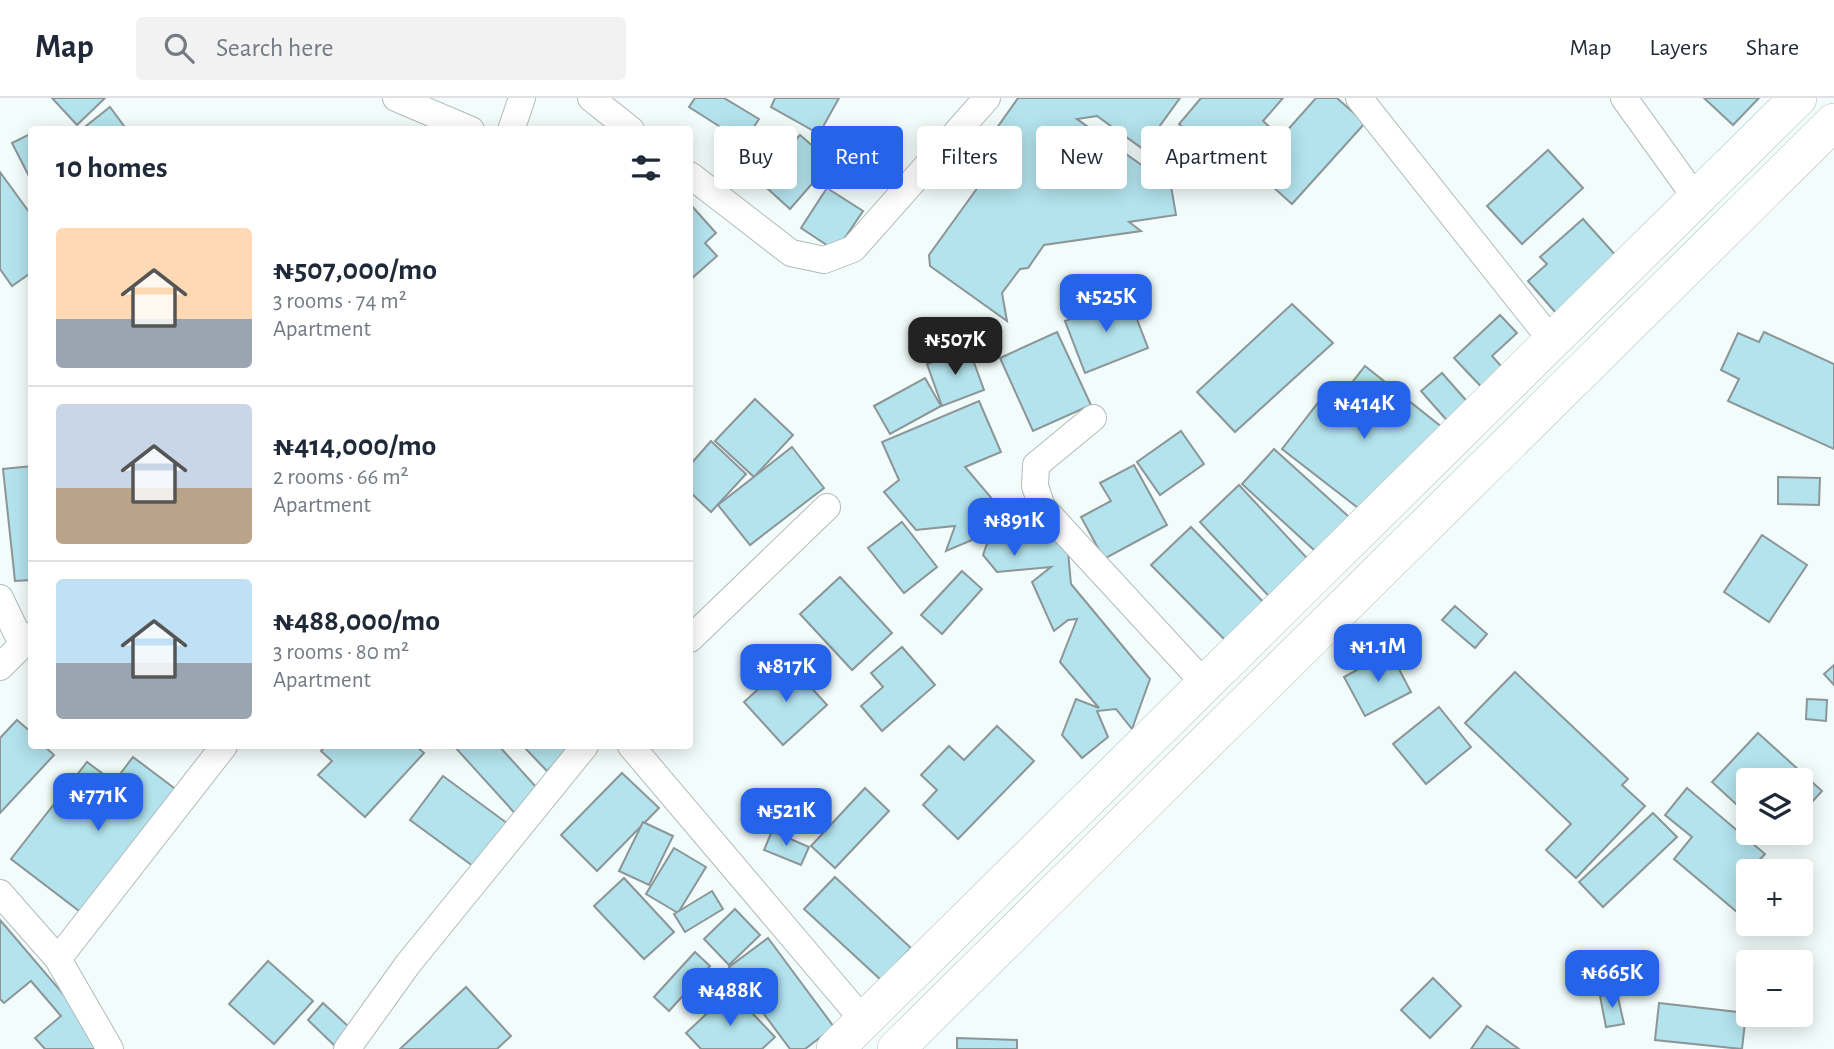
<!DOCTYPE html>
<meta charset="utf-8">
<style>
:root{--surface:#fff;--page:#f2f2f3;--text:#1f2937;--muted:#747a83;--line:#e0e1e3;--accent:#2563eb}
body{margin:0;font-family:"Alegreya Sans",sans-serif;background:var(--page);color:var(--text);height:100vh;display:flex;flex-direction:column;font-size:26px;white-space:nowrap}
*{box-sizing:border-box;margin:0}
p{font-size:23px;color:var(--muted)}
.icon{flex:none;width:38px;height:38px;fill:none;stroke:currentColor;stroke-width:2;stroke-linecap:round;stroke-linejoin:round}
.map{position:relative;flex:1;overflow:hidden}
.panel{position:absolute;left:28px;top:28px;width:665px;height:623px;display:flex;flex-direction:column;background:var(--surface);border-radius:7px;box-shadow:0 4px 18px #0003}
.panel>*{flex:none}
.top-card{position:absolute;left:714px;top:28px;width:665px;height:63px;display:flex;gap:14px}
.buttons{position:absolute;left:1736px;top:670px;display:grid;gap:14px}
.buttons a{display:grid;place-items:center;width:77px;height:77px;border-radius:7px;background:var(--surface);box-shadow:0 4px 18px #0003;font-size:35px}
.price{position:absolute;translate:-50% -60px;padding:0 16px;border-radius:14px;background:var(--accent);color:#fff;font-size:23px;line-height:46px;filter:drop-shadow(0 2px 4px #0008)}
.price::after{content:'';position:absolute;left:50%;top:42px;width:21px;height:16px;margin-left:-10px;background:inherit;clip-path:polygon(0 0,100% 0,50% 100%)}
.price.active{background:#222;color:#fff}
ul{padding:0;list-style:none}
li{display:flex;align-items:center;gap:21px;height:175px;padding:0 28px}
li+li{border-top:2px solid var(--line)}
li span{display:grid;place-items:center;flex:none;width:196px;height:140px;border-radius:7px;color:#555}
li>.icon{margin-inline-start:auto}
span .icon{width:84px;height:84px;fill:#fffc;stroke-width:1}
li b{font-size:30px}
h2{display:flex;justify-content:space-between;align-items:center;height:84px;padding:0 28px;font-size:30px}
.pill{padding:0 24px;border-radius:7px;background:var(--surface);box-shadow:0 4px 18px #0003;font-size:24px;line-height:63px}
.pill.active{background:var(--accent);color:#fff}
header{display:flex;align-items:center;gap:42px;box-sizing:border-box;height:98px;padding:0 35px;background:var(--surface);border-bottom:2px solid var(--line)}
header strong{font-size:33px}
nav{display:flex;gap:38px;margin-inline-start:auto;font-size:24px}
.search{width:490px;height:63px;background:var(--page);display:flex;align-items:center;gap:18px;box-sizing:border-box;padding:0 24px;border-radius:7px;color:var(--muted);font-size:26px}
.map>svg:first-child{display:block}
.building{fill:#b3e3ed;stroke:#8c9597;stroke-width:2}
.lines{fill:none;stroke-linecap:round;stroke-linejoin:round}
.street-casing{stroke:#b2bbba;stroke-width:28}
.secondary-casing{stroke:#b2bbba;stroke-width:38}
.street{stroke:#fff;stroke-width:26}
.secondary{stroke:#fff;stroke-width:37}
</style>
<header>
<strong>Map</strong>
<div class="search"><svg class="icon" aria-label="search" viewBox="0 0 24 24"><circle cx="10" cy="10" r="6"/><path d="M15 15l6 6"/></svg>Search here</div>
<nav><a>Map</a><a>Layers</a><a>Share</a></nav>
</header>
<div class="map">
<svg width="1834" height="951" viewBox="0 0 1834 951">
<rect width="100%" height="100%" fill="#f2fcfa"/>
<g class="building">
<polygon points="52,0 105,0 77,27"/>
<polygon points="695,0 724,0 759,21 744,44 689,9"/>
<polygon points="775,0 839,0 819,36 771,9"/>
<polygon points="1018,0 1180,0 1143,51 1097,18 1077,21 1171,88 1176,117 1129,124 1141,133 1044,147 1028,170 1020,171 1002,195 1007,223 930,168 929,157 991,71 987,44"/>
<polygon points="1201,0 1283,0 1263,23 1273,32 1255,53 1242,42 1224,63 1179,26"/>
<polygon points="1316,0 1337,0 1365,25 1292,106 1253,71"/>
<polygon points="1704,0 1759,0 1733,27"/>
<polygon points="110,9 127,32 81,32"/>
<polygon points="32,35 32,84 12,45"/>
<polygon points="800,37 831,64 790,111 759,83"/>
<polygon points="1548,52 1583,90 1522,146 1487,108"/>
<polygon points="0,74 32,118 32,174 12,188 0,171"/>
<polygon points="827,90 863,113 836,153 801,130"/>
<polygon points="690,106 716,135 705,145 717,158 690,182"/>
<polygon points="1583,121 1618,160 1556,215 1528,183 1547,166 1540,159"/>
<polygon points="1128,198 1148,250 1085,275 1065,223"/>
<polygon points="1292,206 1333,245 1235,334 1197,294"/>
<polygon points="1500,217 1517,235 1492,258 1510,278 1489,297 1454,260"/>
<polygon points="1057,234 1091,307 1033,333 1000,260"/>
<polygon points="1764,234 1834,266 1834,351 1728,303 1739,281 1721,272 1738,235 1759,244"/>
<polygon points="969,251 984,292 942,308 927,266"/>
<polygon points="1365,268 1443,330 1371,420 1282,351 1321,301 1332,310"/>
<polygon points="1442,275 1472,309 1451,327 1421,293"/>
<polygon points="925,280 941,308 890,336 874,308"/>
<polygon points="755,301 793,337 754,379 715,343"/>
<polygon points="979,303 1001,354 965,369 1004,415 996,433 1037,416 1068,454 1071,486 1150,581 1132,631 1116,611 1097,613 1108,639 1082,660 1062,637 1076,601 1099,610 1060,564 1077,521 1068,522 1054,533 1032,484 1051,469 997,474 983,457 991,434 946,453 955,428 916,432 884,394 899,382 882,344"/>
<polygon points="1181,333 1204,366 1160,397 1137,364"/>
<polygon points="711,343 746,376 711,414 690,394 690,367"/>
<polygon points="792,349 824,390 750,447 718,407"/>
<polygon points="1274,351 1359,428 1326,463 1242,386"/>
<polygon points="1134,367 1167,427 1104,461 1081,419 1111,403 1100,385"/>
<polygon points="32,368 32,482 15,483 3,371"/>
<polygon points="1778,379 1820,380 1819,407 1778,406"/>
<polygon points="1239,387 1318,472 1279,509 1200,424"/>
<polygon points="902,424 937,469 904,495 868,450"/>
<polygon points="1191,429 1271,512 1232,549 1151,467"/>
<polygon points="1762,437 1807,467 1769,524 1724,494"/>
<polygon points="962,473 982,491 942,536 921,517"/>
<polygon points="840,479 892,535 852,572 800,516"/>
<polygon points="1455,508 1487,536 1475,550 1442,522"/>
<polygon points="902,549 935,587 882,633 861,608 883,589 871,575"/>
<polygon points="1390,554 1411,594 1365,618 1344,579"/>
<polygon points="788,564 827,607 783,647 744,604"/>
<polygon points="1834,567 1834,587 1824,576"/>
<polygon points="1515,574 1628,681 1622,687 1645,708 1576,780 1546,752 1571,726 1465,625"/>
<polygon points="1807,601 1827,602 1826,623 1806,621"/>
<polygon points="1439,609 1471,649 1426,686 1393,646"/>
<polygon points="17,622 32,635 32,648 44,648 54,657 0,715 0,640"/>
<polygon points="997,628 1034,663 958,741 923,707 937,692 921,677 949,648 964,662"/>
<polygon points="1758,635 1822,693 1801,716 1801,682 1748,682 1748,717 1712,684"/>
<polygon points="326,648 416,648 424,655 365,719 318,677 332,663 321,653"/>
<polygon points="454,648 499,648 546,700 521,722"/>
<polygon points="523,648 574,648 547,673"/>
<polygon points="133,659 186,699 91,822 11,761 87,664 114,684"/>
<polygon points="622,675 659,710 597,773 561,737"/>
<polygon points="443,678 519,734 477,771 410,722"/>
<polygon points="865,690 889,713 835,770 811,748"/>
<polygon points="1687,690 1765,756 1748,774 1748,800 1737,814 1674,761 1692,739 1665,717"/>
<polygon points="1653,715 1677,739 1603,809 1579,784"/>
<polygon points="643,724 673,738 649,787 619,773"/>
<polygon points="772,733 809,749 801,767 764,752"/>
<polygon points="674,750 706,769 678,815 646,796"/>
<polygon points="835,779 911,850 881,882 804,811"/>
<polygon points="624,780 674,834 644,861 594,808"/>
<polygon points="712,793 723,811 685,834 674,816"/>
<polygon points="735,811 760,837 729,867 704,841"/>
<polygon points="0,822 110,951 45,951 35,940 61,918 31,883 4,905 0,901"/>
<polygon points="768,840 834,929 805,951 790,951 729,869"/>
<polygon points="695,854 710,868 669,913 654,899"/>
<polygon points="268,863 313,903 274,946 229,906"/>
<polygon points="1433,880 1461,908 1430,940 1401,912"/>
<polygon points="466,889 511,938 497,951 400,951"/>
<polygon points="731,893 775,939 762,951 701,951 686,935"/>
<polygon points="1617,895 1624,926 1606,929 1600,898"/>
<polygon points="323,905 362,941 338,951 308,922"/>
<polygon points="1659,905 1746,915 1742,951 1655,942"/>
<polygon points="1487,928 1519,951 1471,951"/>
<polygon points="957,940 1017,942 1017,951 957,951"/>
</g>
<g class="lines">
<g class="street-casing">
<g id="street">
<polyline points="396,0 471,32"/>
<polyline points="591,0 631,32"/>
<polyline points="1359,0 1552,243"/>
<polyline points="1624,0 1696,100"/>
<polyline points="511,32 522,0"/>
<polyline points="690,77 791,155 824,162 853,151 987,0"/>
<polyline points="1093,320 1036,367 1035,388 1042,409 1205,586"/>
<polyline points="0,500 22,546"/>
<polyline points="690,541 827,409"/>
<polyline points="0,569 32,537"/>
<polyline points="631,648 864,923"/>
<polyline points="0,795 58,861 110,951"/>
<polyline points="58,861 224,648"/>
<polyline points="347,951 408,866 585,648"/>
</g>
</g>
<g class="secondary-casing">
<g id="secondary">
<polyline points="835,951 1798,0"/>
<polyline points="896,951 1834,24"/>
</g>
</g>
<use href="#street" class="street"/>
<use href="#secondary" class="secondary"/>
</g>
</svg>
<div class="buttons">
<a><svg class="icon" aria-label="layers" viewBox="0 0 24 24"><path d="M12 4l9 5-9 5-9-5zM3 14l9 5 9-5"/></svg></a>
<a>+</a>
<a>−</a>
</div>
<b class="price" style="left:1106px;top:236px">₦525K</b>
<b class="price active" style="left:955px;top:279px">₦507K</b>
<b class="price" style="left:1364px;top:343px">₦414K</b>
<b class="price" style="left:1014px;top:460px">₦891K</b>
<b class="price" style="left:1378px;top:586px">₦1.1M</b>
<b class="price" style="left:786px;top:606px">₦817K</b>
<b class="price" style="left:98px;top:735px">₦771K</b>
<b class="price" style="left:786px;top:750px">₦521K</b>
<b class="price" style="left:1612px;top:912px">₦665K</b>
<b class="price" style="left:730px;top:930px">₦488K</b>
<div class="top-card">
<a class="pill">Buy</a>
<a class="pill active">Rent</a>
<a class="pill">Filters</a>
<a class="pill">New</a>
<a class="pill">Apartment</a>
</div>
<section class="panel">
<h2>10 homes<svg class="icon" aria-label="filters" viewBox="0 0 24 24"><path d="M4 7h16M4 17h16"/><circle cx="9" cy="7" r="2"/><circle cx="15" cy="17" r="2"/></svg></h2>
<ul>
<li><span style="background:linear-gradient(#ffd9b3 65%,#9aa5b1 0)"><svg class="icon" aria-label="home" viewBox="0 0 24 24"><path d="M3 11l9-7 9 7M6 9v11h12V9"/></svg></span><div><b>₦507,000/mo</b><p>3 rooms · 74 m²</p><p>Apartment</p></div></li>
<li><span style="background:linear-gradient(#c9d6e8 60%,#b9a48a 0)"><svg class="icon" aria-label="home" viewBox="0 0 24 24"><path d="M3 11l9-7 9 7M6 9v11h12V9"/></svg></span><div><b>₦414,000/mo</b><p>2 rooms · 66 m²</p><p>Apartment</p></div></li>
<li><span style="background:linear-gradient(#bfe0f5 60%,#9aa5b1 0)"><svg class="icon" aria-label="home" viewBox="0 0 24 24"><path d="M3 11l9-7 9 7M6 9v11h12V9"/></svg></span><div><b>₦488,000/mo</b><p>3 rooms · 80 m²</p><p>Apartment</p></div></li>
</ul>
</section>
</div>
